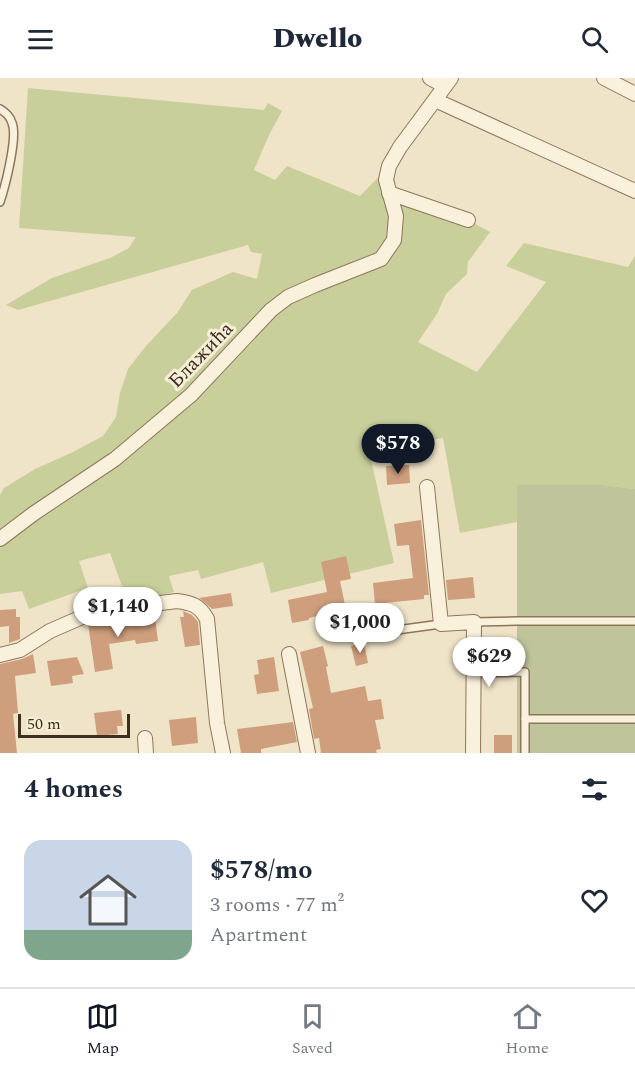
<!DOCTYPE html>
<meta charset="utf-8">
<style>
:root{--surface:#fff;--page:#f2f2f3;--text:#1f2937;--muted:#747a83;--line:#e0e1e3;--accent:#111827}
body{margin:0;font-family:Spectral,serif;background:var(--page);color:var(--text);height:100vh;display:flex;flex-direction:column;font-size:22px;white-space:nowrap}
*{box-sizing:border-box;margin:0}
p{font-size:20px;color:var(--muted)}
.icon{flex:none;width:33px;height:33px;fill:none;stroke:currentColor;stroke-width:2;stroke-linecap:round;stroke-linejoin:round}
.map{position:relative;height:675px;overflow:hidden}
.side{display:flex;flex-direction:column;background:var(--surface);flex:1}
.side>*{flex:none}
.scale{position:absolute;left:18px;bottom:15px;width:112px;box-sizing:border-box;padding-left:6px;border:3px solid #3d2e20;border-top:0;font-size:16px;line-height:21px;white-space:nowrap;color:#3d2e20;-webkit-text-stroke:4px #f7eed8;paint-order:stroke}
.price{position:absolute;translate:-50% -51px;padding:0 14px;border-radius:21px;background:#fff;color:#222;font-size:20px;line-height:39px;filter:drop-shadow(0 2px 3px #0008)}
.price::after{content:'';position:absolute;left:50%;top:36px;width:18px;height:14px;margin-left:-9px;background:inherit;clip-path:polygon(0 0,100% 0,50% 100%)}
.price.current{background:var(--accent);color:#fff}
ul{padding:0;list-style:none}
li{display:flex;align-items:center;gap:18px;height:150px;padding:0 24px}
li+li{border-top:2px solid var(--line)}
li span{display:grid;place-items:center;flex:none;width:168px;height:120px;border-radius:18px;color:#555}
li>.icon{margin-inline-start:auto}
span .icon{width:72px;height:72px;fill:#fffc;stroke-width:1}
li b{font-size:26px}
h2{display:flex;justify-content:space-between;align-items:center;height:72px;padding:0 24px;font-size:26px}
header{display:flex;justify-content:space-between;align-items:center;height:78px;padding:0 24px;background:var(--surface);font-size:27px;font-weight:800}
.tab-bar{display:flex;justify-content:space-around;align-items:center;height:84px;border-top:2px solid var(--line);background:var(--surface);font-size:16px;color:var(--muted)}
.tab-bar a{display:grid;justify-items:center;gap:3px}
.tab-bar .current{color:var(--accent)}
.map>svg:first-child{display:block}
.green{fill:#c9cf9b}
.cemetery{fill:#bfc49a}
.building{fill:#cf9f7d}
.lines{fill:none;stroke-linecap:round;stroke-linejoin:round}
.lane-casing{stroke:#8d765c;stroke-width:10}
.street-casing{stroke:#8d765c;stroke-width:16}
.lane{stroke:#faf1dc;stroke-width:7}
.street{stroke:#faf1dc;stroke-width:14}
.labels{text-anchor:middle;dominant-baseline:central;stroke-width:6;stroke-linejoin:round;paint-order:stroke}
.street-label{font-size:20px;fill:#3d2e20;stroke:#f7eed8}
</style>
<header><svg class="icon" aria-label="menu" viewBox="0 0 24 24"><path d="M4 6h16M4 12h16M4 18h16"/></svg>Dwello<svg class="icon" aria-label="search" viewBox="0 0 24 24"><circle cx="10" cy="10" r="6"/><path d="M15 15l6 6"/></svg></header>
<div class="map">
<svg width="635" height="675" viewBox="0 0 635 675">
<rect width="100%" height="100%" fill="#f0e4c8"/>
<polygon class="green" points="28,10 264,32 268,25 282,33 269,57 254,92 275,102 287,88 360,118 389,88 389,115 468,142 490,154 468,184 467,196 446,216 437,236 418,264 477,294 546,204 506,188 524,165 628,189 635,178 635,411 603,407 517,407 517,444 460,455 443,360 369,372 394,485 271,515 263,484 201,501 198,492 169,498 174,514 128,525 110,475 79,483 88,510 29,531 22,513 0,516 0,417 4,410 35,391 71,375 103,358 116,339 120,315 128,291 145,269 177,235 192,212 233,194 257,201 262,176 251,174 248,167 18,232 6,227 52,200 110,180 129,170 136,159 19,150"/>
<polygon class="cemetery" points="517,407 603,407 635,411 635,675 517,675"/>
<g class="building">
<polygon points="409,387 410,405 387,407 386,388"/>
<polygon points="421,442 429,517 424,517 424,521 375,526 373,505 413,500 409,467 397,468 394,446"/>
<polygon points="346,478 351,501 340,503 345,527 334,530 334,534 309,540 309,542 292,545 288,522 327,514 321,484"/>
<polygon points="473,499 475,520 448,522 446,502"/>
<polygon points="231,515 233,528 212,531 199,520"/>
<polygon points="16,531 16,539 20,539 20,561 9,565 9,548 0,549 0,532"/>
<polygon points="183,533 192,537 198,544 200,567 185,569 180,539 184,539"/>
<polygon points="155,539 158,563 136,566 135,562 109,566 113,591 95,594 88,546 106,541 107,546"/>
<polygon points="364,565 368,585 356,588 351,568"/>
<polygon points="323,568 328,588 326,589 331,615 365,608 368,623 381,621 384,641 375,642 381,671 376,672 377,675 321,675 319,660 314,661 309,631 313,630 300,574"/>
<polygon points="33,576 36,595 15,598 18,635 13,636 17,675 0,675 0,586 22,581"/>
<polygon points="77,579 84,596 72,598 73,605 51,608 47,583"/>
<polygon points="274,579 279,613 257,616 254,597 259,596 257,582"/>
<polygon points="121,632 123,648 117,648 118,656 97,658 94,635"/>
<polygon points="196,639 198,665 172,668 169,642"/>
<polygon points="293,644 297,664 261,671 261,675 241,675 237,651"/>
<rect x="494" y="657" width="18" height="18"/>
</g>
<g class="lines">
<g class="lane-casing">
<g id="lane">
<path d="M 0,31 C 6,35 10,38 12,45 C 18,59 5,109 0,124"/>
<polyline points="474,544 517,543 635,543"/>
<polyline points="360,557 441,546"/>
<polyline points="473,595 525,594 525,675"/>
<polyline points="525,641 635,641"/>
</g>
</g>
<g class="street-casing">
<g id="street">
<polyline points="430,0 445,8"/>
<polyline points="604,0 635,16"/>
<polyline points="435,22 635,113"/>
<polyline points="389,115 468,142"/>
<polyline points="427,409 441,546 474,544 473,675"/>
<polyline points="0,461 33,436 115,381 191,317 271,232 288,219 315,207 381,181 394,162 396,138 386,102 389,88 400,69 451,0"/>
<polyline points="289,576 308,675"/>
<path d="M 0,577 L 20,572 L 50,553 L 89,536 L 104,532 L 177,523 C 192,525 199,527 207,541 L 217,645 L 223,675"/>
<polyline points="145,660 146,675"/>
</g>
</g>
<use href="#lane" class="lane"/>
<use href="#street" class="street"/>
</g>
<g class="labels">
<g class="street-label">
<text transform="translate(201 277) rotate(-46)">Блажића</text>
</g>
</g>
</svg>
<div class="scale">50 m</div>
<b class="price current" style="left:398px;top:397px">$578</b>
<b class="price" style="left:118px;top:560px">$1,140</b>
<b class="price" style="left:360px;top:576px">$1,000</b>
<b class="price" style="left:489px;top:610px">$629</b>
</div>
<section class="side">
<h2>4 homes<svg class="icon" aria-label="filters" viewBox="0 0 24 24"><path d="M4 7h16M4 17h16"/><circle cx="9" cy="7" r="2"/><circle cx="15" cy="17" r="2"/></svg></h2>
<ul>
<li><span style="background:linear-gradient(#c9d6e8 75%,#7fa58c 0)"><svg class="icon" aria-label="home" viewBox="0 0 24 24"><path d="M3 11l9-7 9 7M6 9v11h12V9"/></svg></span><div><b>$578/mo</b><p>3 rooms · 77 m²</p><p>Apartment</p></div><svg class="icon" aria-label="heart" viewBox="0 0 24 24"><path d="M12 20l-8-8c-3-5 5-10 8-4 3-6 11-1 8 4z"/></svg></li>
</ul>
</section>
<nav class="tab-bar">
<a class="current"><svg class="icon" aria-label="map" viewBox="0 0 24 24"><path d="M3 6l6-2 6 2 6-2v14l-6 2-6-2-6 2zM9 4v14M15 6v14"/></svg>Map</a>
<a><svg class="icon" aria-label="saved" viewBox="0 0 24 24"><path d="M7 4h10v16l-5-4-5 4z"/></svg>Saved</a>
<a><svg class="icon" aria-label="home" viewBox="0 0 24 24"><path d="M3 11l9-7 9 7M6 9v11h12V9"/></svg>Home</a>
</nav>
